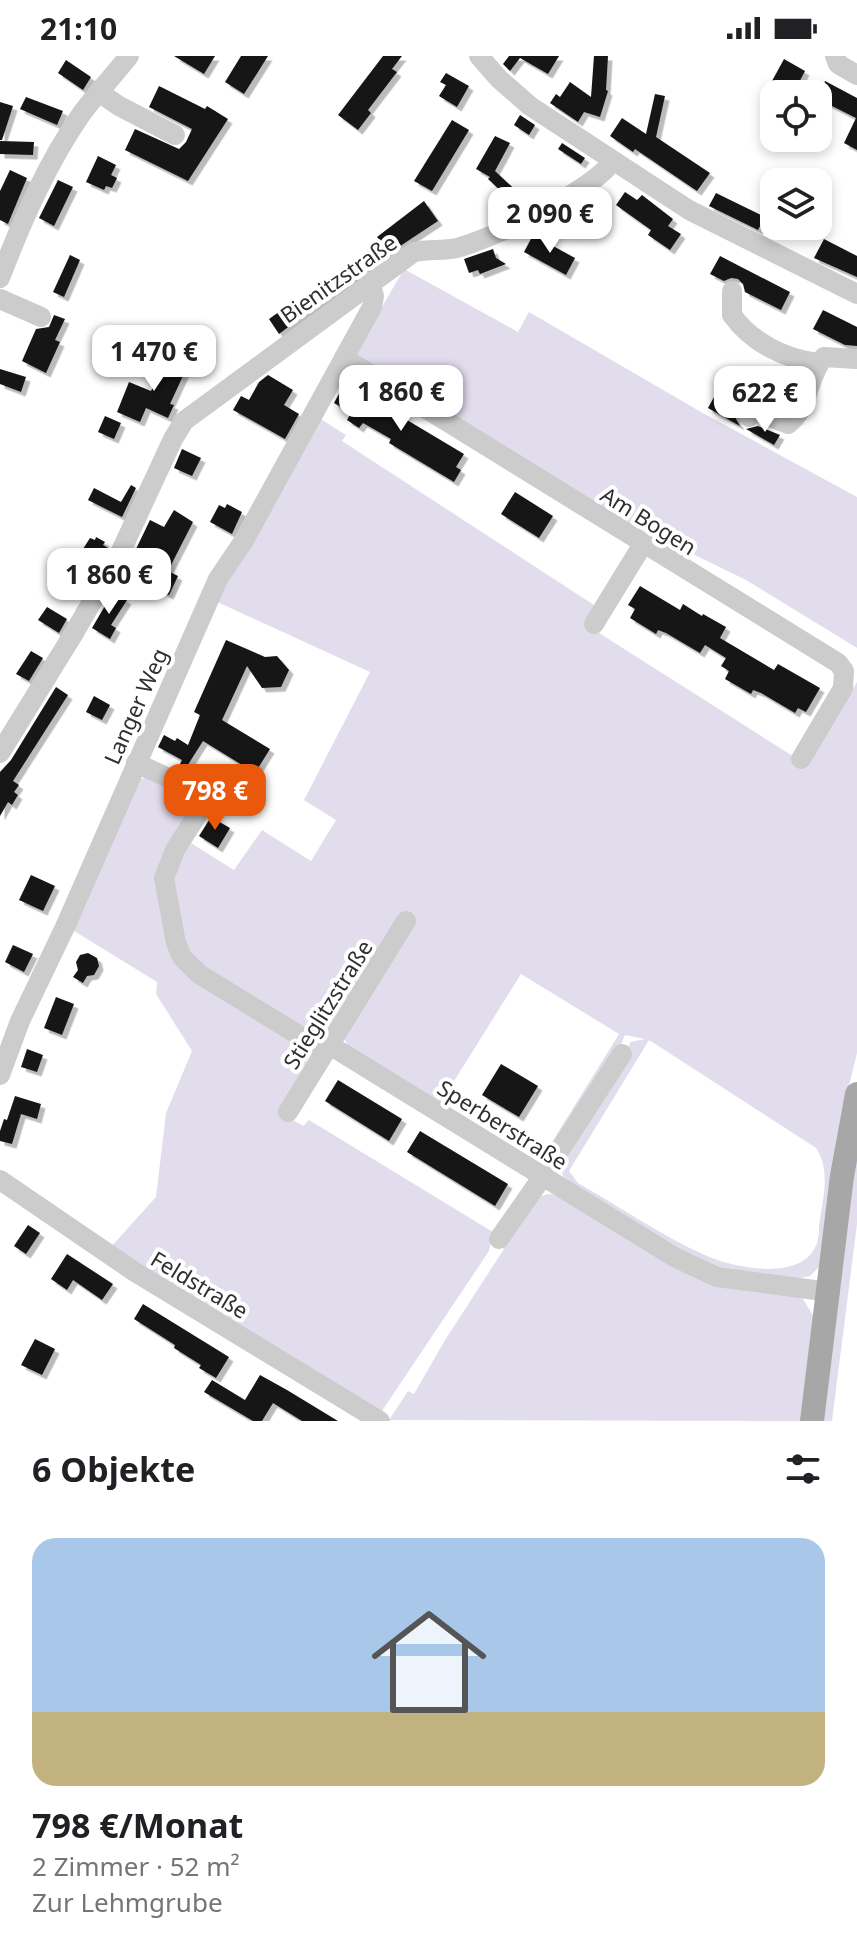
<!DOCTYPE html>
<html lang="de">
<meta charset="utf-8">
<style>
:root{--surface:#fff;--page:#f6f6f6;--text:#202124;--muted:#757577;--accent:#ea580c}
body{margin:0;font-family:"Noto Sans",sans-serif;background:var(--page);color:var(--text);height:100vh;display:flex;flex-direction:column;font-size:30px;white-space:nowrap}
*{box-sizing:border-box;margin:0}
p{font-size:26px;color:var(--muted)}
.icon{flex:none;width:44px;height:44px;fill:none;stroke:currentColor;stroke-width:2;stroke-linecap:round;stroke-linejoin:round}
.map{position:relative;height:1365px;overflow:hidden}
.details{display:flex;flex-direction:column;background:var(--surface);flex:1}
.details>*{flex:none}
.fabs{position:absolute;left:760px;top:24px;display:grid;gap:16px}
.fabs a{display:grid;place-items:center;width:72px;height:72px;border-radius:16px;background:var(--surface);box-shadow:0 4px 12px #0003;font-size:40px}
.price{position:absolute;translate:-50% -68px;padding:0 18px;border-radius:16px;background:#fff;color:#222;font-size:26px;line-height:52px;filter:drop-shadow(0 2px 4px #0008)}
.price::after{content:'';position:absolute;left:50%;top:48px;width:24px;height:18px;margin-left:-12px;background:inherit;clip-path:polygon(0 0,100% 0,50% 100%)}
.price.selected{background:var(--accent);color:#fff}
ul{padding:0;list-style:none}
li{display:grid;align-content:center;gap:16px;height:424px;padding:0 32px}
li span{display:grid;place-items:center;height:248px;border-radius:24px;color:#555}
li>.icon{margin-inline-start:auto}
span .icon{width:144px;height:144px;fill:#fffc;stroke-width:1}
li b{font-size:34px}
h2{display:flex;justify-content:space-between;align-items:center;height:96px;padding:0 32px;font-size:34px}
.status{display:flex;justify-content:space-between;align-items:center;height:56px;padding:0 40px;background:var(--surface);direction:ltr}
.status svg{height:22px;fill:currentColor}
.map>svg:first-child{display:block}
.green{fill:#e2dded;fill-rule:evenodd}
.building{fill:#161616;filter:url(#shadow)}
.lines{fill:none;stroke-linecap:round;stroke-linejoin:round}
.minor{stroke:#ccc;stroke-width:20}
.major{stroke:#a7a7a7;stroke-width:24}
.labels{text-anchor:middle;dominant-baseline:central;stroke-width:8;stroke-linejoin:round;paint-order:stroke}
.street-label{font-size:22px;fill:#2f2f2f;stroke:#fff}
</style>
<div class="status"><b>21:10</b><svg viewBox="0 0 49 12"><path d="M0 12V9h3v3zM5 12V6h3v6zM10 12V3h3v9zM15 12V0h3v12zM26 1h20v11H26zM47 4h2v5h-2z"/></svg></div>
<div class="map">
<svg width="857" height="1365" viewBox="0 0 857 1365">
<defs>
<filter id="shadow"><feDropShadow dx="4.5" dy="4.5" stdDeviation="0" flood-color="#0004"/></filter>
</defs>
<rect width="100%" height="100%" fill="#fff"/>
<g class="green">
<polygon points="404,213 518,276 529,256 701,356 857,441 857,592 746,524 629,467 354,299"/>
<path d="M 316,360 L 346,379 L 342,385 L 597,551 L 599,577 L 807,709 L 857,626 L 857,997 L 848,1034 L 819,1211 L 810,1220 L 790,1224 L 700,1208 L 566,1126 L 559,1111 L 627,999 L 630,986 L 645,983 L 625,979 L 617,998 L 551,1101 L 544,1099 L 619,978 L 521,918 L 441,1046 L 349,991 L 343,981 L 325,986 L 194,909 L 169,835 L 186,784 L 234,814 L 262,774 L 311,805 L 336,764 L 304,744 L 370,616 L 215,545 ZM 649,984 L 816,1092 C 831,1115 823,1142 819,1169 C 819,1174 819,1182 817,1187 C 804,1225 741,1213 712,1202 C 669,1185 619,1150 578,1127 L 569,1115 Z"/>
<path d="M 146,721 C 164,727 189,732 191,755 L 163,806 L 174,895 L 317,999 L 280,1056 L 303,1070 L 309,1064 L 493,1176 L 489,1195 L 380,1358 L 110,1192 L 156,1141 L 166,1057 L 192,995 L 156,938 L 157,926 L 71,873 L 137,725 Z"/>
<polygon points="857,1080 857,1168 832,1365 821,1365"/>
<polygon points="548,1138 558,1139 670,1206 803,1243 816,1264 803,1365 389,1364 408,1335 414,1338 445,1284 504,1193 499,1189 538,1141"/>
</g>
<g class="building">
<polygon points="174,0 215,0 204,18"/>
<polygon points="241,0 268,0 244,38 225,26"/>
<polygon points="383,0 402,0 392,13 397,16 368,54 371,57 358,74 338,59"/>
<polygon points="509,0 559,0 548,18 520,2 510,15 503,8"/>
<polygon points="594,0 608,0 606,34 608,35 600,61 584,56 578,66 550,47 556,38 560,41 570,26 591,41"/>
<polygon points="784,3 805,15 794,36 772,25"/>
<polygon points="66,4 91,21 83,34 58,17"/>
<polygon points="446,17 469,30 457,51 439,40 446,29 440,26"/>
<polygon points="825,25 857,42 857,94 844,87 856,62 818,43"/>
<polygon points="159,30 205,53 207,50 228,63 188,125 125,94 135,73 179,93 186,86 192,73 149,51"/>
<polygon points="655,38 665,40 656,81 710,117 697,135 635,93 633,96 610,80 622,62 646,78"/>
<polygon points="26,41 63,55 57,69 20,53"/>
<polygon points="0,46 13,50 2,84 0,84"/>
<polygon points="520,59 535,69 529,79 514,69"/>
<polygon points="452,64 469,74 432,135 414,125"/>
<polygon points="495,80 510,87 495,115 523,141 516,149 488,123 490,121 476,113"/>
<polygon points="0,85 34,86 33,99 0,98"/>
<polygon points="562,87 585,102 581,108 558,93"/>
<polygon points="98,100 116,109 111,119 117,122 112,132 106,130 104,134 86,126"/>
<polygon points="10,114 27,122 8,168 0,164 0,135"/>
<polygon points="58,124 73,131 54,170 39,162"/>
<polygon points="625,136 637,144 642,139 673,163 668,170 681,178 670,194 648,179 651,174 616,149"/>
<polygon points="716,137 765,161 758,174 709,150"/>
<polygon points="424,145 438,165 361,216 279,278 269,263 283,253 286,257 317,234 380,185 377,181"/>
<polygon points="533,179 575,202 566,219 524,196"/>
<polygon points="824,183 857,200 857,221 814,202"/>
<polygon points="493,193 496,202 506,208 480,218 478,214 469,217 464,203"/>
<polygon points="70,199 80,204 64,241 53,236"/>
<polygon points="720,200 790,236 781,254 745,236 743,228 738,223 731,222 724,225 710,218"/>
<polygon points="823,254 857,271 857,290 845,289 813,273"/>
<polygon points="54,259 65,263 55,284 60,286 46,317 22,305 36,273 49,271"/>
<polygon points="167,300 188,309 170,348 174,349 168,362 146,352 140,366 117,356 129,326 151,335"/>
<polygon points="0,313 26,321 21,336 0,328"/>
<polygon points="268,319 293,334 284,349 299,358 285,383 233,354 241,340 249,344 259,326"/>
<polygon points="345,327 464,398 456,411 461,414 454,426 389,387 391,383 363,367 359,372 347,364 351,357 334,347"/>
<polygon points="714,341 738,354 736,363 740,370 708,352"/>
<polygon points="105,360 121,367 114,383 98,376"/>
<polygon points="758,370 780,379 774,389 746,373"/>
<polygon points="182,393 201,402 192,420 174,412"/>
<polygon points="131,429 136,432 122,461 88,444 94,432 121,446"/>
<polygon points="515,436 553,460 539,482 501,458"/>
<polygon points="227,448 242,456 232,478 210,466 219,449 225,452"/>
<polygon points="174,454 193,466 168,515 178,520 169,539 144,527 156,503 136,493 150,464 164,471"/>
<polygon points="96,481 105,486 103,489 108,492 99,507 81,496 90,482 95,484"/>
<polygon points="640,530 680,554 683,548 702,560 703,558 726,571 720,582 774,614 778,608 820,632 806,656 798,652 795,657 761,637 753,634 751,638 725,623 729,615 721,610 726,602 705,589 700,597 666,577 658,574 656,578 630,562 635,553 628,549"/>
<polygon points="113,536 127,544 111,569 116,572 110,583 92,572"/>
<polygon points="47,551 67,563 59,577 38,564"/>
<polygon points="226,584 265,601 277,600 289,614 281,631 262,632 247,610 222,664 270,693 255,717 203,685 184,715 178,712 182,704 158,691 164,679 175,685 177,682 188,689 200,659 194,656"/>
<polygon points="31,595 43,602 29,625 16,618"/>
<polygon points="56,631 68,639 13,725 19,729 14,736 18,739 12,749 8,746 0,760 0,716 11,704"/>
<polygon points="94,640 110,649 102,664 86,656"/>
<polygon points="211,761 230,772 218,792 199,780"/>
<polygon points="31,819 55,830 43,855 19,844"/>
<polygon points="13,889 33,898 24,916 5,906"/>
<polygon points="88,897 97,902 99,910 94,919 87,920 83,927 73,921 78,914 76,906 80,899"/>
<polygon points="56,941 74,948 62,979 44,972"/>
<polygon points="27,993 43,999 37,1016 21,1011"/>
<polygon points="501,1008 538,1030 519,1061 482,1039"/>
<polygon points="338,1024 402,1063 389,1085 325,1045"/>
<polygon points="15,1040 41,1048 37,1063 21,1058 12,1088 0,1085 0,1075 4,1063 7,1064"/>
<polygon points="420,1075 508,1128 495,1150 407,1096"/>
<polygon points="28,1169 40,1177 26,1198 14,1190"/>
<polygon points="67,1198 113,1228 102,1244 73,1224 67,1234 51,1223"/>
<polygon points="143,1248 229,1301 216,1322 199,1312 201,1309 174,1292 175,1289 134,1263"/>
<polygon points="35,1283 55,1293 42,1319 21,1309"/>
<polygon points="260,1319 287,1334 338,1365 302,1365 273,1347 262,1365 253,1365 204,1336 212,1324 245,1344"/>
</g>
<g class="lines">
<g class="minor">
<polyline points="479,0 499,23 530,50 689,154 857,238"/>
<polyline points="835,0 838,8 857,19"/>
<polyline points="99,36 119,50 175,79"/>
<path d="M 0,222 C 22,165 47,107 82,57 C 97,37 114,19 129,0"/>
<path d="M 732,235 L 732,259 C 752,287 785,303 819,307"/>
<polyline points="0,243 41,261"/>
<polyline points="344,302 838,607 844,615 843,632 801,703"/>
<path d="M 749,361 L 752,354 L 788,368 C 809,353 807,321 824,301 L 857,303"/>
<polyline points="594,568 643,488"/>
<path d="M 0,697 L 74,577 L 121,495 L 173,383 L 184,365 L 414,196 C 428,193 443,195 457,192 C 495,181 590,136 613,105"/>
<polyline points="136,707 192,733 201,749 199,756 175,794 164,822 176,887 182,901 199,918 315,989 336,993 676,1202 717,1221 830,1236"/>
<polyline points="0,1019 20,965 65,871 218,523 243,486 372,251 374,240 370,226"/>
<polyline points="288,1056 406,865"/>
<polyline points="0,1124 135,1216 380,1365"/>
<polyline points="499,1183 543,1120 622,998"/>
</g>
<polyline class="major" points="812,1365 842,1120 857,1038"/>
</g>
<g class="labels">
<g class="street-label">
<text transform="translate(338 222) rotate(-35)">Bienitzstraße</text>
<text transform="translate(649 464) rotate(32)">Am Bogen</text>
<text transform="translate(135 650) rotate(-66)">Langer Weg</text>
<text transform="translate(327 948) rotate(-58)">Stieglitzstraße</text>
<text transform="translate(503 1068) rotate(32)">Sperberstraße</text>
<text transform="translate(200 1228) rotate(31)">Feldstraße</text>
</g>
</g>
</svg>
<div class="fabs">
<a><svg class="icon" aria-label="locate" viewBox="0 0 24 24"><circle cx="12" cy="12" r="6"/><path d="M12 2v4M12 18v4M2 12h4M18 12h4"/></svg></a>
<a><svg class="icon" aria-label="layers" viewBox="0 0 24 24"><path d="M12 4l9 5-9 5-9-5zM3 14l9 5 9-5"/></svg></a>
</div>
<b class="price" style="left:550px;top:199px">2 090 €</b>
<b class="price" style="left:154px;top:337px">1 470 €</b>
<b class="price" style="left:401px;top:377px">1 860 €</b>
<b class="price" style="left:765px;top:378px">622 €</b>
<b class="price" style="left:109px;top:560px">1 860 €</b>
<b class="price selected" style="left:215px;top:776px">798 €</b>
</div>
<section class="details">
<h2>6 Objekte<svg class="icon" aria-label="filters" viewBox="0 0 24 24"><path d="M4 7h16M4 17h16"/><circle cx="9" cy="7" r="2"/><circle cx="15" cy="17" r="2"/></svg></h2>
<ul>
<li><span style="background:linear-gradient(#a9c7e8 70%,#c2b280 0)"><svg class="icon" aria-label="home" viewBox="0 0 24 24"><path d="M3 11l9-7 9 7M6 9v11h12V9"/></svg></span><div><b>798 €/Monat</b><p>2 Zimmer · 52 m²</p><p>Zur Lehmgrube</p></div></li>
</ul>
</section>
